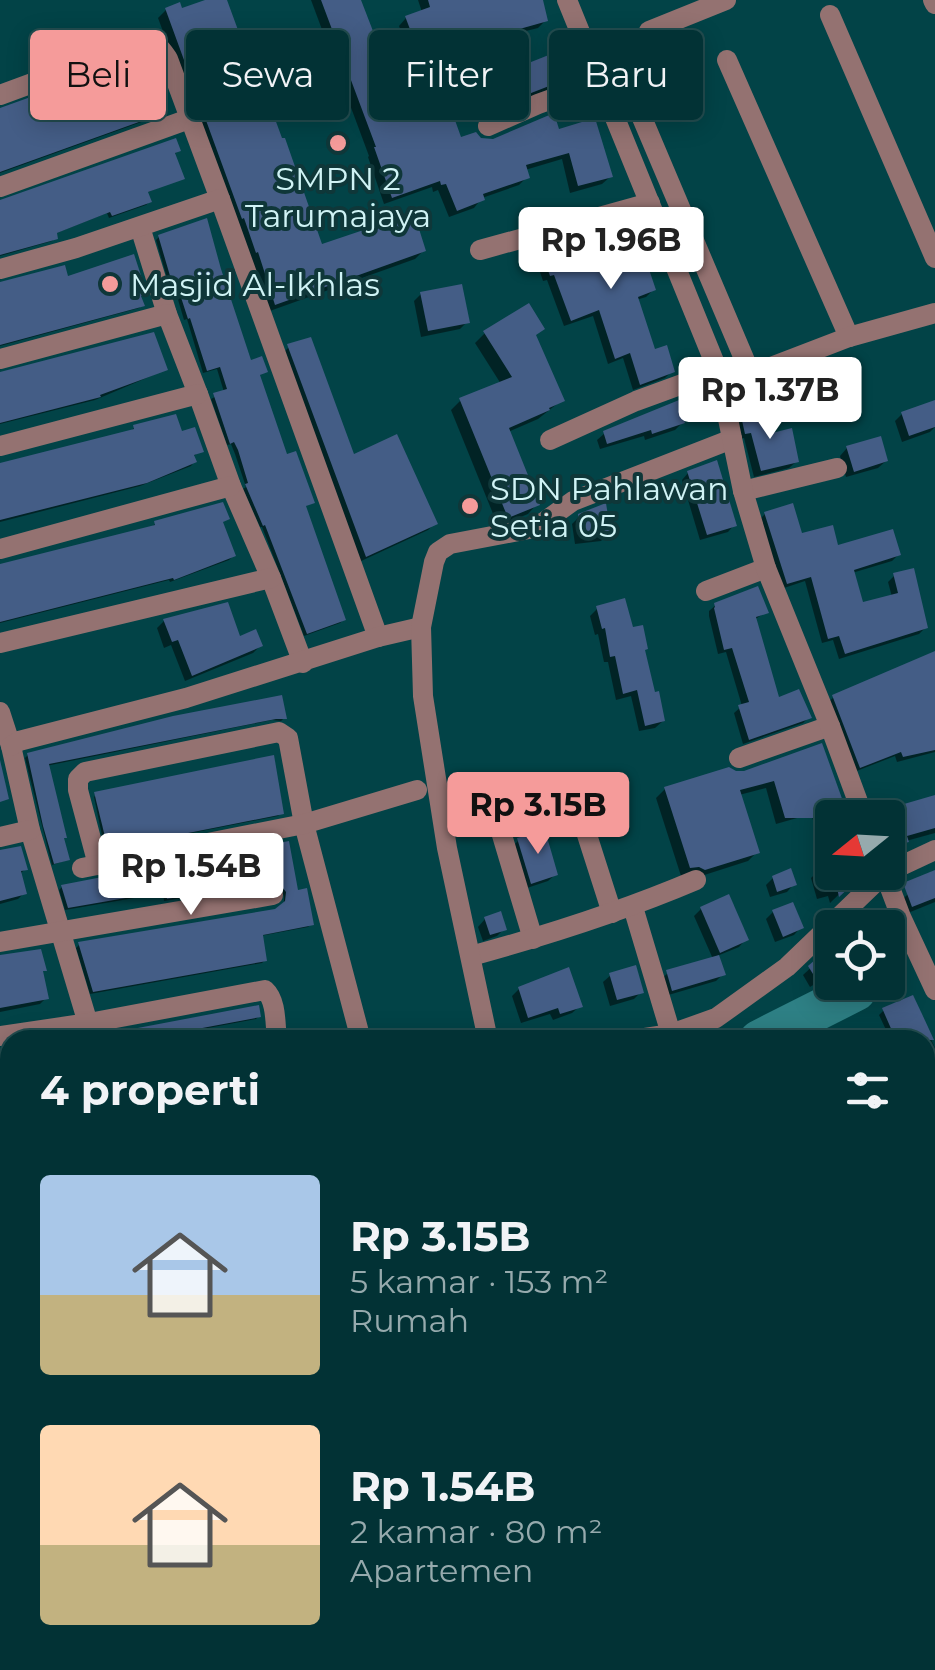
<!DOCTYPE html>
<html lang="id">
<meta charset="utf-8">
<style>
:root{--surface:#023235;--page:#0c3a3d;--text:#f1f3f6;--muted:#96aaad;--line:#234d50;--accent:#f59b9a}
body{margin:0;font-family:Montserrat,sans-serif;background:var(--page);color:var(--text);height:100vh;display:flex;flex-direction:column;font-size:38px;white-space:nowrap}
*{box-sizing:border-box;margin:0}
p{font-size:32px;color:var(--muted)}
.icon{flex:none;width:55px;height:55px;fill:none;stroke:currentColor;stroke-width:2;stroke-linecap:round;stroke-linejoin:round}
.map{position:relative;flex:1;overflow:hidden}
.drawer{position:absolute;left:0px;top:1030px;width:935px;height:640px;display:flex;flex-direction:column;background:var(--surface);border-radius:30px 30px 0 0;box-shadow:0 5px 25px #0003,0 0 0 2px var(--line)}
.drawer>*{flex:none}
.guide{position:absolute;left:30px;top:30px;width:875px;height:90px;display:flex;gap:20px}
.needle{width:65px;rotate:252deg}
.buttons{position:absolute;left:815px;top:800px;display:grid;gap:20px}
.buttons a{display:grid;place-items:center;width:90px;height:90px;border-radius:10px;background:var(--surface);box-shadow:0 5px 25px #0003,0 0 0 2px var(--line);font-size:50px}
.price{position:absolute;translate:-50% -85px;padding:0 22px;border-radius:10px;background:#fff;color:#222;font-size:32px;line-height:65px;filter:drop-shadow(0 2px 5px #0008)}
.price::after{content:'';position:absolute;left:50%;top:60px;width:30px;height:22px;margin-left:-15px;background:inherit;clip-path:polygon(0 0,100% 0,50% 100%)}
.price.selected{background:var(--accent);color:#111}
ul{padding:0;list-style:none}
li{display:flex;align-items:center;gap:30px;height:250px;padding:0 40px}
li span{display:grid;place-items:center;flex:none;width:280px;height:200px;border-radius:10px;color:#555}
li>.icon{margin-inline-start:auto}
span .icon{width:120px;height:120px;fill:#fffc;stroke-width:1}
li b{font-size:42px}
h2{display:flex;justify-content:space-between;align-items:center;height:120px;padding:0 40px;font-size:42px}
.chip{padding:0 35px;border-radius:10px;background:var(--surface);box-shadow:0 5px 25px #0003,0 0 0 2px var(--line);font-size:35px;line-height:90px}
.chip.selected{background:var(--accent);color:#111}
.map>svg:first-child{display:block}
.shadow{fill:#0007}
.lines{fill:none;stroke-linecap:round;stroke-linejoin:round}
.river{stroke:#2e8085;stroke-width:40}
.building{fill:#445d86}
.minor{stroke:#947271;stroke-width:20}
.tertiary{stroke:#947271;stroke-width:20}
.poi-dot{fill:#f59b9a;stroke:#0f3739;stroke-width:4}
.labels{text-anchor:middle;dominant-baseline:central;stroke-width:8;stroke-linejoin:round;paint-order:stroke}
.poi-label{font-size:32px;fill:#d0f3f5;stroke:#0f3739;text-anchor:start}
</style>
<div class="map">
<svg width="935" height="1670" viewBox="0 0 935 1670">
<rect width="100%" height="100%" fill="#024347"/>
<g class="shadow">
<polygon points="213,0 225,0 320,247 424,250 415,259 267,312 158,18 166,10 181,11"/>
<polygon points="311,0 358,0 376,47 403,37 399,26 406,18 422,12 418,0 526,0 546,20 538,28 514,34 524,68 578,73 570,81 496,110 489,92 481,94 480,90 445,100 459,140 493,141 558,132 610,177 602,184 570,193 562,159 525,170 527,177 519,185 482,198 474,208 449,217 438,190 433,192 432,187 384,204 368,157 369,156"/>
<polygon points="0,110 161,113 158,116 0,173"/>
<polygon points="178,150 175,154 182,178 146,193 149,202 146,205 109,218 107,213 54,234 55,238 52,241 0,256 0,202"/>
<polygon points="159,237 249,364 265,372 257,377 286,457 312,502 304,507 343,620 340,623 304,636 262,527 260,527 243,489 246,487 235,454 231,444 227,445 211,399 224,392 217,369 203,373 187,319 184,320 174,286 170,288 156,240"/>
<polygon points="541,250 653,290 646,297 636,300 654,352 672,371 665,378 633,390 623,358 608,364 593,316 564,326 547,280 543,281 535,257"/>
<polygon points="66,280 144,294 139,298 142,305 139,308 0,346 0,284"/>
<polygon points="421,294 467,322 460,329 421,337 414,301"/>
<polygon points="485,333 534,337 562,400 538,419 508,432 537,504 528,514 498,526 451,410 461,400 501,384 475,343"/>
<polygon points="289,347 352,458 435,523 428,530 359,562 282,354"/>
<polygon points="165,370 95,400 0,424 0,374"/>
<polygon points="686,411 680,417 682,423 675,430 645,440 644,436 600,449 597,440 605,433"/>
<polygon points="902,414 935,417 935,427 930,432 902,442 895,421"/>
<polygon points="743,418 770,436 797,461 789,468 754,477 744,438 738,440 735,426"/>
<polygon points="135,427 201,451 192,457 194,462 191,466 140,486 0,522 0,466 131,431"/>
<polygon points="847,448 886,461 878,468 846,477 840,456"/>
<polygon points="688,473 734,525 728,532 700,540 682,480"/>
<polygon points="765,514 800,536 836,548 898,555 892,561 852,573 862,605 892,597 888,582 895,575 925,628 919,634 839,659 833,640 822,643 805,581 781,589 759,520"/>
<polygon points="580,516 608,534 601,541 575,544 572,524"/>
<polygon points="227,518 221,523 233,556 229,560 170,582 169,580 0,623 0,567 150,529 155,524"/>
<polygon points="716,605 766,612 754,620 777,700 809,717 803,723 743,744 734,713 742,706 726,652 718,654 709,616 709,611"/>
<polygon points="597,609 631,629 642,651 663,721 655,728 639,731 631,696 616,700 608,662 604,662 598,634 595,635 590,616"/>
<polygon points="164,621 239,639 260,646 253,653 185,681 171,645 164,648 157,628"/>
<polygon points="935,654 935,752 897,762 895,756 854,772 827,703 834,697"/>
<polygon points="174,718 284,718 281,721 272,720 46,766 67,860 52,865 25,758 28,755"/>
<polygon points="820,747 832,818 832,872 862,872 830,903 828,896 817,899 811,878 820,869 828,866 811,814 776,824 766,788 739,795 757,852 748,861 695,878 681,876 656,798 665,789 744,773"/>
<polygon points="535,788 571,800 564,808 534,817 528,795"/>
<polygon points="97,794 281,813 278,816 105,850 94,797"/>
<polygon points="935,798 935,833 906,841 897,850 888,853 888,818 882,818 899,812 905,807"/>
<polygon points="519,840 556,874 548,881 524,889 511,848"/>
<polygon points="287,844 296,893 311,924 308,927 260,936 265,960 262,963 90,994 76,948 79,945 276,911 284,904 284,896 280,888 266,884 164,901 163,893 65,910 59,890 62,887"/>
<polygon points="0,852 25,869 19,875 24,893 18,899 0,904"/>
<polygon points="935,877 935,902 903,915 899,903 908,894"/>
<polygon points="773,878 794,884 787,892 770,897 766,885"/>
<polygon points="701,909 746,939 739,947 717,956 723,974 716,981 665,996 660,980 668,973 713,959 694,916"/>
<polygon points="773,912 801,927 794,935 775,942 766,919"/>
<polygon points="485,919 504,929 497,936 483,941 478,927"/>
<polygon points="832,948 832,973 810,987 803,975"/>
<polygon points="0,958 41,973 46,998 40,1004 0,1012"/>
<polygon points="611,975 641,992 634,999 610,1006 603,982"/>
<polygon points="519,989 580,1006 572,1013 553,1020 550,1014 521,1023 512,996"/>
<polygon points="912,998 935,1048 935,1112 925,1088 925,1040 872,1040 887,1032 879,1015 884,1010"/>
<polygon points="259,1016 256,1019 144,1040 104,1040 107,1036"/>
<polygon points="10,1051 10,1072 0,1074 0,1052"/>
<polygon points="925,1215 935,1246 935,1330 925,1298"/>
<polygon points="9,1383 10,1601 0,1602 0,1402 8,1401 6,1386"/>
<polygon points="925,1431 935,1464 935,1541 925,1541"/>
<polygon points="935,1567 935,1670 928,1670 925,1658 925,1568"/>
<polygon points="9,1660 115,1660 117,1670 5,1670 5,1664"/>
<polygon points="161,1660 217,1660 219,1670 163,1670"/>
<polygon points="262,1660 318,1660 321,1670 264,1670"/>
<polygon points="393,1660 420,1660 423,1670 397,1670"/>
<polygon points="493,1660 576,1660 579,1670 497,1670"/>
<polygon points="619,1660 684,1660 687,1670 622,1670"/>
<polygon points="718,1660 788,1660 791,1670 721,1670"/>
</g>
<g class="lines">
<g class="river">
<polyline points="759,1040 856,991"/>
<polyline points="0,1195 10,1192"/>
</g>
</g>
<g class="building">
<polygon points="205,0 227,0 238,30 242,29 282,138 285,138 322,244 414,213 426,251 275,305 258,252 256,253 244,218 242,219 165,8 180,2 182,8"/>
<polygon points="321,0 361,0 378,44 411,32 405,16 430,7 428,0 543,0 548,21 516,30 526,64 569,47 580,74 503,104 497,86 489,88 488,83 446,95 461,137 476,132 481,138 493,139 554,113 559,129 595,118 613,177 578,186 569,153 526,165 530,178 483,194 485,200 457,211 446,184 441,185 440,181 392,198 374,147 376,147"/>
<polygon points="142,57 164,113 0,172 0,108"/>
<polygon points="176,138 181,151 175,153 185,179 148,192 152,202 112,216 110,212 57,233 58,239 0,255 0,200"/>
<polygon points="207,218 221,269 251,360 262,356 268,372 260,375 287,454 296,451 315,503 306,506 346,620 307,634 265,525 263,526 245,484 248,483 238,450 234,442 230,444 213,393 227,389 220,367 207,371 190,318 188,319 177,285 173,286 158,235"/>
<polygon points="633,222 656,290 638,297 655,349 667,345 675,372 640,385 630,353 615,359 599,310 571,321 554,275 550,276 540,248"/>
<polygon points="134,254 147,294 141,296 145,306 0,345 0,282 65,265 68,276"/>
<polygon points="462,284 470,323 428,331 420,292"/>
<polygon points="529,303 545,329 536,335 565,401 549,408 550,410 509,428 540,505 508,518 459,398 512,377 483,331"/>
<polygon points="154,332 168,370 100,395 101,397 0,423 0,372"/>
<polygon points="311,337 354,454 397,434 438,524 366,557 288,347 287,344"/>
<polygon points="684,398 689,412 682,414 685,423 652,434 651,430 607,444 603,431"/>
<polygon points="935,400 935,427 909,436 901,412"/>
<polygon points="766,409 772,433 792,428 799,462 761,471 751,433 745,434 741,416"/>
<polygon points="176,414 182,431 195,427 204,452 194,455 197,462 147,483 0,520 0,463 134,429 133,425"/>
<polygon points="881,436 888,461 854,472 846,446"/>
<polygon points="717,460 737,526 707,535 687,471"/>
<polygon points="223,502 230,519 223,522 236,556 174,580 173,578 0,622 0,564 155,525 154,521"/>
<polygon points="606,503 611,535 582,538 578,514"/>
<polygon points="793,503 802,533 833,525 838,545 893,529 901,555 854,570 863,602 898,593 893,573 914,568 928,628 845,654 839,636 828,639 811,577 787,584 764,512"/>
<polygon points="758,586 769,613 756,617 779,697 799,689 812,718 749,740 738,705 749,702 732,648 724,650 714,608 715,607 714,603"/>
<polygon points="625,598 633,627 643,625 648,649 645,650 655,692 659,691 665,721 645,726 637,690 623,694 615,656 610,657 605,628 602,629 596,606"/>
<polygon points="228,602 240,636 256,629 263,646 192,676 178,640 172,642 163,619"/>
<polygon points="935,651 935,750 903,757 901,752 860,768 832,695"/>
<polygon points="282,695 287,719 276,719 49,764 67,838 64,838 70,860 54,864 43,826 27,753 173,716"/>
<polygon points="822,743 849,818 785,818 774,781 740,790 760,853 705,870 699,867 690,868 664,787 729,767 736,771 744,771"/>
<polygon points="274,755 284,814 108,849 94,792"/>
<polygon points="0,760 9,799 0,802"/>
<polygon points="567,776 574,801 541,811 534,785"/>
<polygon points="935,795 935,828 907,836 909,842 892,846 888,830 888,818 884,818 883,815 905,808 904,804"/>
<polygon points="545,830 558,875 531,884 517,838"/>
<polygon points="289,841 298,890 307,888 314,925 263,935 267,961 93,992 78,942 275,909 285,901 286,892 279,883 271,881 167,899 166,891 68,908 61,885"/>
<polygon points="21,846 28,870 21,871 27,894 0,901 0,850"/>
<polygon points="791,868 797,885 777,892 772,876"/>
<polygon points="935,870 935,898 912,907 903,883"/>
<polygon points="820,872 866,872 839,897 837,888 826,892"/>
<polygon points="729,894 749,940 720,953 700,907"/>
<polygon points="793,902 804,928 783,937 772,910"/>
<polygon points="501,911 507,930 490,935 484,917"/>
<polygon points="832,945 832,973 818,982 808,966"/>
<polygon points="41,949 47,971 43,971 49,999 0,1008 0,955"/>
<polygon points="719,955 726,975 672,991 666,970"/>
<polygon points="636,965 644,993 617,1000 609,973"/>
<polygon points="569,967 583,1007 560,1014 558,1008 528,1018 518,987"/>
<polygon points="913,995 922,1014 934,1040 896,1040 882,1008"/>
<polygon points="259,1005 261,1017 138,1040 106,1040 106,1034"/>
</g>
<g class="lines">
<g class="minor">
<polyline points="933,0 935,4"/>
<polyline points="830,15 935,258"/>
<polyline points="649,31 726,0"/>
<polyline points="727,60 849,337"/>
<path d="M 0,95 L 141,43 C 157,41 160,47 168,59 L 220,199"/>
<polyline points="637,106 751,375"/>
<polyline points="488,126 538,104 599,82"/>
<polyline points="0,187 189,119"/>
<polyline points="140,227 167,314 198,394 231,486 271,578 303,663"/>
<polyline points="480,250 650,203"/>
<polyline points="0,269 76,248 220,199 378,637"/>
<polyline points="0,359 167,314"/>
<polyline points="722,386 849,337 935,313"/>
<polyline points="550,440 636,401 718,371"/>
<polyline points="0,446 198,394"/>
<polyline points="743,491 837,468"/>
<polyline points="0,549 231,486"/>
<polyline points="706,591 766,568"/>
<polyline points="0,643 271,578"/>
<polyline points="0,712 11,746 30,830 93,1040"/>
<polyline points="11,746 19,741 186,698 378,637 421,627"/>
<polyline points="739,758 830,726"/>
<polyline points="493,805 533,939"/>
<polyline points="580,813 612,913"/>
<polyline points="0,837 30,830"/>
<polyline points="98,865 78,790 78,779 85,772 279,732 288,738 304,824 361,1040"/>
<polyline points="82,868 304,824 417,790"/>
<polyline points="888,872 935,850"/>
<polyline points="633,907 671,1034"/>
<polyline points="0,942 273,895"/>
<path d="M 471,956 C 548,935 623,911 696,880"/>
<path d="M 0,1036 L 89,1023 L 265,990 C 277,1001 275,1025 277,1040"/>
<polyline points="488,1040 447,848 423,696 421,627 434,562 438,552 450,544 529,529 544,522 573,501 732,439"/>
<polyline points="632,1040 671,1034 716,1018 787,967 886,872"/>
<polyline points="925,1142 935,1139"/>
<polyline points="0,1155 10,1153"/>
<polyline points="925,1352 935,1385"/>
<polyline points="0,1369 10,1366"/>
<polyline points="925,1553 935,1551"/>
<polyline points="0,1636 10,1635"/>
<polyline points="142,1660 144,1670"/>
<polyline points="244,1660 247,1670"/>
<polyline points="363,1660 365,1670"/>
<polyline points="463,1660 466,1670"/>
<polyline points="611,1660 613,1670"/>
<polyline points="709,1660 712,1670"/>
<polyline points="808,1660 810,1670"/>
<polyline points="914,1660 917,1670"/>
</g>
<g class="tertiary">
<polyline points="567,0 718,371 743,491 766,568 830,726 864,818"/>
<polyline points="884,872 901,917 935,990"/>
</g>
</g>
<g class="poi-dot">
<circle cx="338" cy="143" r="10"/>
<circle cx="110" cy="284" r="10"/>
<circle cx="470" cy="506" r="10"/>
</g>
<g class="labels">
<g class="poi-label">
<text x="338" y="178" text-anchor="middle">SMPN 2<tspan x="338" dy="37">Tarumajaya</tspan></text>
<text x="130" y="284">Masjid Al-Ikhlas</text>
<text x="490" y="488">SDN Pahlawan<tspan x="490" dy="37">Setia 05</tspan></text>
</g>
</g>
</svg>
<div class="buttons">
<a><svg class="needle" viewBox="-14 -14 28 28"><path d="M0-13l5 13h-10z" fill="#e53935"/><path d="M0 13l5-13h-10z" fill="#96aaad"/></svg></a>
<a><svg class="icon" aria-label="locate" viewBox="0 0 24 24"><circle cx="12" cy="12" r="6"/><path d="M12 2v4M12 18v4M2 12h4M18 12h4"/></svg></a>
</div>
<b class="price" style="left:611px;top:292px">Rp 1.96B</b>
<b class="price" style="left:770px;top:442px">Rp 1.37B</b>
<b class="price selected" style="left:538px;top:857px">Rp 3.15B</b>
<b class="price" style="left:191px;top:918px">Rp 1.54B</b>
<div class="guide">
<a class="chip selected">Beli</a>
<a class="chip">Sewa</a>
<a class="chip">Filter</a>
<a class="chip">Baru</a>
</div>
<section class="drawer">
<h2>4 properti<svg class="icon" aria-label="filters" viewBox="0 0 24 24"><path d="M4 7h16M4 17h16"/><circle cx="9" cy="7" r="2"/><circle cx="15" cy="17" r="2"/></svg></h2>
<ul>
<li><span style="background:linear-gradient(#a9c7e8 60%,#c2b280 0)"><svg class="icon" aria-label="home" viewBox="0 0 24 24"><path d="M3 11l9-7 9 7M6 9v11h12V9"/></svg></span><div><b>Rp 3.15B</b><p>5 kamar · 153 m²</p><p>Rumah</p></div></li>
<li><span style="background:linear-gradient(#ffd9b3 60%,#c2b280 0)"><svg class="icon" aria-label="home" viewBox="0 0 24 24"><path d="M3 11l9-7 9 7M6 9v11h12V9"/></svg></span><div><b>Rp 1.54B</b><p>2 kamar · 80 m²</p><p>Apartemen</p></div></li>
</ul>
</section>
</div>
